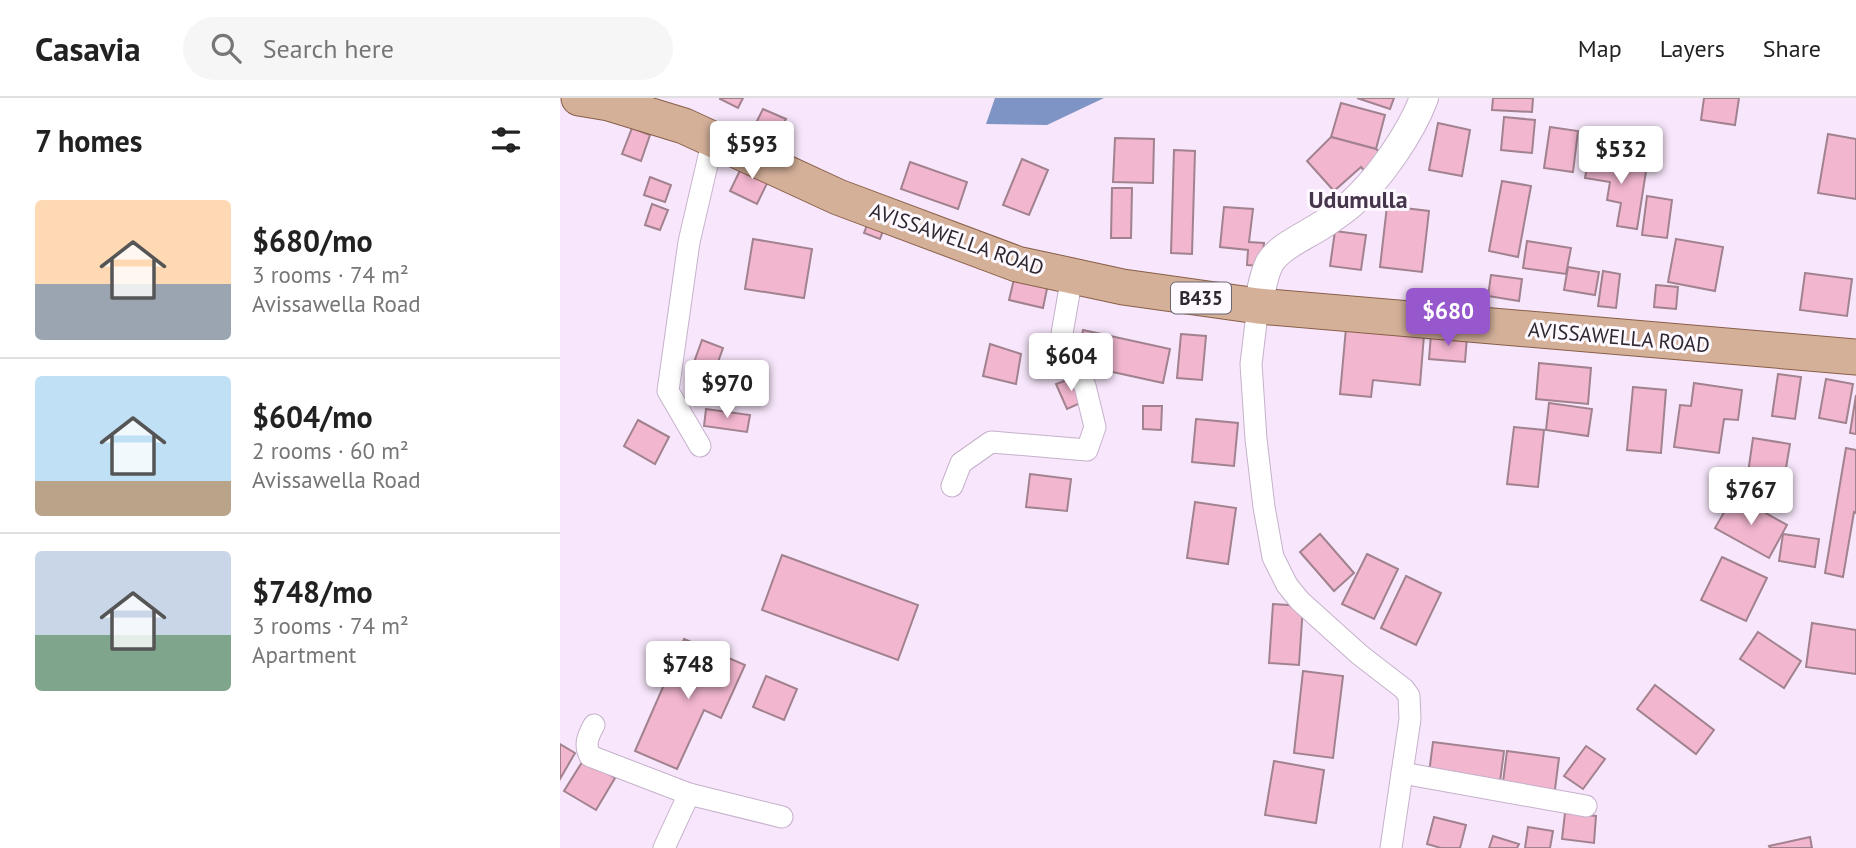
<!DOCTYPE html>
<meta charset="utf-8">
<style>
:root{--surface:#fff;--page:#f6f6f6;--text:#222;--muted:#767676;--line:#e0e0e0;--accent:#9757cd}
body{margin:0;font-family:"PT Sans",sans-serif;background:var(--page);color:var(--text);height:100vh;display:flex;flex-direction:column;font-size:26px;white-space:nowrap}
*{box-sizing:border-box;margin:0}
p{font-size:23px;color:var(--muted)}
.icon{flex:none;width:38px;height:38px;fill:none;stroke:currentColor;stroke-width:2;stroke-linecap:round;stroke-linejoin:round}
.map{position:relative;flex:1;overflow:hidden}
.panel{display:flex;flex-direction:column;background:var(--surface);width:560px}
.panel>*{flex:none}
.price{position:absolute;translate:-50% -60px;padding:0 16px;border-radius:7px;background:#fff;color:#222;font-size:23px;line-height:46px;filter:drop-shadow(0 2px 4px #0008)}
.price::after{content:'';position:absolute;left:50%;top:42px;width:21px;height:16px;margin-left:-10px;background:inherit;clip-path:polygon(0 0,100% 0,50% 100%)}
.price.selected{background:var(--accent);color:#fff}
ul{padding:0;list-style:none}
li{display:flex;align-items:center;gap:21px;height:175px;padding:0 35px}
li+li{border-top:2px solid var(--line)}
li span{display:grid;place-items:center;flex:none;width:196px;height:140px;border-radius:7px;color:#555}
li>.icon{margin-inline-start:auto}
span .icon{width:84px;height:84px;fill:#fffc;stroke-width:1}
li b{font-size:30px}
h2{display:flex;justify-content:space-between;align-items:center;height:84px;padding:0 35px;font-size:30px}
header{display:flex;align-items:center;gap:42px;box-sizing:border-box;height:98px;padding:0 35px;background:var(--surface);border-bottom:2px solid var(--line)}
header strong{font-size:33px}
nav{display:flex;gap:38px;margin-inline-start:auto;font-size:24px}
.search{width:490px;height:63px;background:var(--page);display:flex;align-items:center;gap:18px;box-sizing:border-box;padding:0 24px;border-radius:38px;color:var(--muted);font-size:26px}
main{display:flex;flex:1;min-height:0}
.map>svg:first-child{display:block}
.water{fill:#7d94c4}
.building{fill:#f2b6cf;stroke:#a1828e;stroke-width:2}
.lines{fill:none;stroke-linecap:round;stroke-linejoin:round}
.minor-casing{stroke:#c5b1cb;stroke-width:23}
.tertiary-casing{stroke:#c5b1cb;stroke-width:30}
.primary-casing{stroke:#885e48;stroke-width:37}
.minor{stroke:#fff;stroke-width:21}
.tertiary{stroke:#fff;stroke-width:28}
.primary{stroke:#d4b099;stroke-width:35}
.labels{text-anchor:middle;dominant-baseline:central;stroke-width:6;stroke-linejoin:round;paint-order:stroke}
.shield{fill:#fef9ff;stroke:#6c666f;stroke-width:2}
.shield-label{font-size:19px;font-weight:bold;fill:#2e2731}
.street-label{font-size:21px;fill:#2e2731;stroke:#fef9ff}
.quarter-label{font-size:24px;font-weight:bold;fill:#46364b;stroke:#fef9ff}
</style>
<header>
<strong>Casavia</strong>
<div class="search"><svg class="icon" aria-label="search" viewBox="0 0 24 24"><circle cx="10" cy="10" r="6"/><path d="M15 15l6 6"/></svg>Search here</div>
<nav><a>Map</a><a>Layers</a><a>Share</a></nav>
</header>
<main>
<section class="panel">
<h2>7 homes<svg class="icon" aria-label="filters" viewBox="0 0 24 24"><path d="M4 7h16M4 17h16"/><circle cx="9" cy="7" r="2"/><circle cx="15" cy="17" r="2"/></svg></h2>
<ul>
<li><span style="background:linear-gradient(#ffd9b3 60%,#9aa5b1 0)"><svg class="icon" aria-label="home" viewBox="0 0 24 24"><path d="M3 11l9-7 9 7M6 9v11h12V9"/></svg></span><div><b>$680/mo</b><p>3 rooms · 74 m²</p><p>Avissawella Road</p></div></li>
<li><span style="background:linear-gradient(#bfe0f5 75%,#b9a48a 0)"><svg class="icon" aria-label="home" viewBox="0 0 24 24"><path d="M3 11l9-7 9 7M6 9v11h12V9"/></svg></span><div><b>$604/mo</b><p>2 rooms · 60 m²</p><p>Avissawella Road</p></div></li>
<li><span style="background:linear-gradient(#c9d6e8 60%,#7fa58c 0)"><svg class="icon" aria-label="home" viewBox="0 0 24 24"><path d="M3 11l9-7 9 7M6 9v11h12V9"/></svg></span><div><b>$748/mo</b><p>3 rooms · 74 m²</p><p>Apartment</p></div></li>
</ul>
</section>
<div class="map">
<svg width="1296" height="750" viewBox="0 0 1296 750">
<rect width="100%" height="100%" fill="#f8e7fc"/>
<polygon class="water" points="435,0 544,0 487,27 426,26"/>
<g class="building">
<polygon points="160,0 183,0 178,10 160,1"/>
<polygon points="797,0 834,0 830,11"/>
<polygon points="933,0 973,0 972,14 932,12"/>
<polygon points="1144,0 1179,0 1175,27 1141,22"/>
<polygon points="781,5 825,17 816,51 771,39"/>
<polygon points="203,11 226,21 217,35 196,25"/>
<polygon points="944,19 975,22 972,55 941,52"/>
<polygon points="878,25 910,32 902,78 869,72"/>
<polygon points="990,29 1018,33 1013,74 984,70"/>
<polygon points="72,30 90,37 81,63 62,56"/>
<polygon points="1268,36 1296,41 1296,101 1258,95"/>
<polygon points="771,39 816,51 825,58 807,76 801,69 774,93 747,63"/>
<polygon points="555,40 594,41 593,85 553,84"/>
<polygon points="614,52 635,53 632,156 611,155"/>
<polygon points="1029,57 1087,67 1077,131 1057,128 1061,105 1047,102 1050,84 1025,80"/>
<polygon points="186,60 213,73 197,106 170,93"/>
<polygon points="462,61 488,72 469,117 443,107"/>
<polygon points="350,64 407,84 398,111 341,91"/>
<polygon points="90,79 111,87 105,104 84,97"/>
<polygon points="942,83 971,88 958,159 929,153"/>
<polygon points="552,90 572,90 571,140 551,140"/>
<polygon points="1087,98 1112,102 1107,140 1082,137"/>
<polygon points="92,106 108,112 100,132 85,127"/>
<polygon points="827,108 869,113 862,174 820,169"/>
<polygon points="664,109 693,111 689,144 704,145 701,168 687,167 688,152 660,149"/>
<polygon points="312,114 328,119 320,141 304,135"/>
<polygon points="775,133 806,137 801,172 770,168"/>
<polygon points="193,141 252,151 244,200 185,191"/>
<polygon points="1116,141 1163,149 1155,193 1108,184"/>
<polygon points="967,143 1011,150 1006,176 963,170"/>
<polygon points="1008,169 1039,174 1035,197 1004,192"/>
<polygon points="1043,173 1060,176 1056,210 1038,208"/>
<polygon points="1245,175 1292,181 1287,218 1240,212"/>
<polygon points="455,177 488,186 483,210 449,202"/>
<polygon points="931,177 962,181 959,203 928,198"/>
<polygon points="1096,187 1118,189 1116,211 1094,209"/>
<polygon points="786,230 864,237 860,287 813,282 811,299 780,296"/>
<polygon points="523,232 610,251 603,285 516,266"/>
<polygon points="621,236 646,238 642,282 617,280"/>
<polygon points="871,236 907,239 905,264 869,261"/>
<polygon points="142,242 163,250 149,289 128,281"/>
<polygon points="430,246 461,256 456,286 423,278"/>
<polygon points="979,265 1031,270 1028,306 976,301"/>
<polygon points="1218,276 1241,279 1235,321 1212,318"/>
<polygon points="515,279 525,303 507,311 496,286"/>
<polygon points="1266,281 1293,286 1286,325 1259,320"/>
<polygon points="1134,285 1182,292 1178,322 1164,321 1159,355 1114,349 1120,307 1131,308"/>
<polygon points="1073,289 1106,292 1101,355 1067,352"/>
<polygon points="1296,297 1296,336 1290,335"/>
<polygon points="989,305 1032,311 1028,338 986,332"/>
<polygon points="583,308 602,308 601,332 583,331"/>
<polygon points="146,311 190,317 187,334 144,328"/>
<polygon points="636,321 678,325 674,368 632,364"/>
<polygon points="78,322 109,339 95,366 64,348"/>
<polygon points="954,329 984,332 978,389 947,386"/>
<polygon points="1193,340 1230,346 1223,388 1187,382"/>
<polygon points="1286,350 1296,352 1296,415 1294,414 1283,479 1265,475"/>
<polygon points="470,376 511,381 507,413 466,409"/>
<polygon points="1174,397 1227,427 1209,460 1155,430"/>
<polygon points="635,404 676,410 668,466 627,460"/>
<polygon points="760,436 794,475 774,493 740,454"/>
<polygon points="1223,436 1259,441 1255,469 1219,463"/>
<polygon points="807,456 838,471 814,521 782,506"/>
<polygon points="222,457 358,507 338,562 202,512"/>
<polygon points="1162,459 1207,480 1186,523 1141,502"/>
<polygon points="846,478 881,495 856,547 821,530"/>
<polygon points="713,506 743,508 739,567 709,565"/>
<polygon points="1252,525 1296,532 1296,576 1246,569"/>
<polygon points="1198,534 1241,563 1224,590 1180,561"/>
<polygon points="124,541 185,567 161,620 144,612 117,671 75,653"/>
<polygon points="743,573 783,578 773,660 734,655"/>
<polygon points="206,578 237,591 224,622 193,609"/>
<polygon points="1095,587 1154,632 1136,656 1077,611"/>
<polygon points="873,644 944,653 940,684 869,675"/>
<polygon points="0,646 15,655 0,681"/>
<polygon points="1026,648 1045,661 1023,691 1004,678"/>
<polygon points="947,653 999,660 994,699 943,684"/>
<polygon points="24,661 55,680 36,712 4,693"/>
<polygon points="714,663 764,672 756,725 705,717"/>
<polygon points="1005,715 1036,718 1034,745 1002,741"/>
<polygon points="874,719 906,727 900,750 881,750 867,746"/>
<polygon points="968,729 993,733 990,750 965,750"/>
<polygon points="933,738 959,746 957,750 929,750"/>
<polygon points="1250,739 1252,750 1210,750 1209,748"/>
</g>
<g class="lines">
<g class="minor-casing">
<g id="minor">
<polyline points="698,208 691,266 696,341 704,409 713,459 727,487 740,503 800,557 844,591 849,598 850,621 831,750"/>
<polyline points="140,348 108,293 129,144 153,41"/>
<polyline points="392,388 401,365 431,344 527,352 535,329 525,288 500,247 512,178"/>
<path d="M 34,627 C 28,638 24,646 30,658 L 129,696 L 222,719"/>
<polyline points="842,675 1026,708"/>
<polyline points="104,750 129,696"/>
</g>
</g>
<g class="tertiary-casing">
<path id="tertiary" d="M 698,208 C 701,194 703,179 709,166 C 719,148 748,137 765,125 C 774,119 783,113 791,106 C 819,81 851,35 864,0"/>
</g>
<g class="primary-casing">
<polyline id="primary" points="19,0 49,5 124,28 278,99 457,166 563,189 698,208 1296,259"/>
</g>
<use href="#minor" class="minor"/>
<use href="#tertiary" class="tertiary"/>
<use href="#primary" class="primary"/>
</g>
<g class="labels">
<rect class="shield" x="611" y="184.5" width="60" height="31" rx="5"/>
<g class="shield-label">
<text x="641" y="200">B435</text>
</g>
<g class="street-label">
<text transform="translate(397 141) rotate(19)">AVISSAWELLA ROAD</text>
<text transform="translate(1059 239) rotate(5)">AVISSAWELLA ROAD</text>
</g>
<g class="quarter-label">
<text x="798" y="101">Udumulla</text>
</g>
</g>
</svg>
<b class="price" style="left:192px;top:83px">$593</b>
<b class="price" style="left:1061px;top:88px">$532</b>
<b class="price selected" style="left:888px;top:250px">$680</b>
<b class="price" style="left:511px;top:295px">$604</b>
<b class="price" style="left:167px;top:322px">$970</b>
<b class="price" style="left:1191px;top:429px">$767</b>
<b class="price" style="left:128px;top:603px">$748</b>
</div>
</main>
